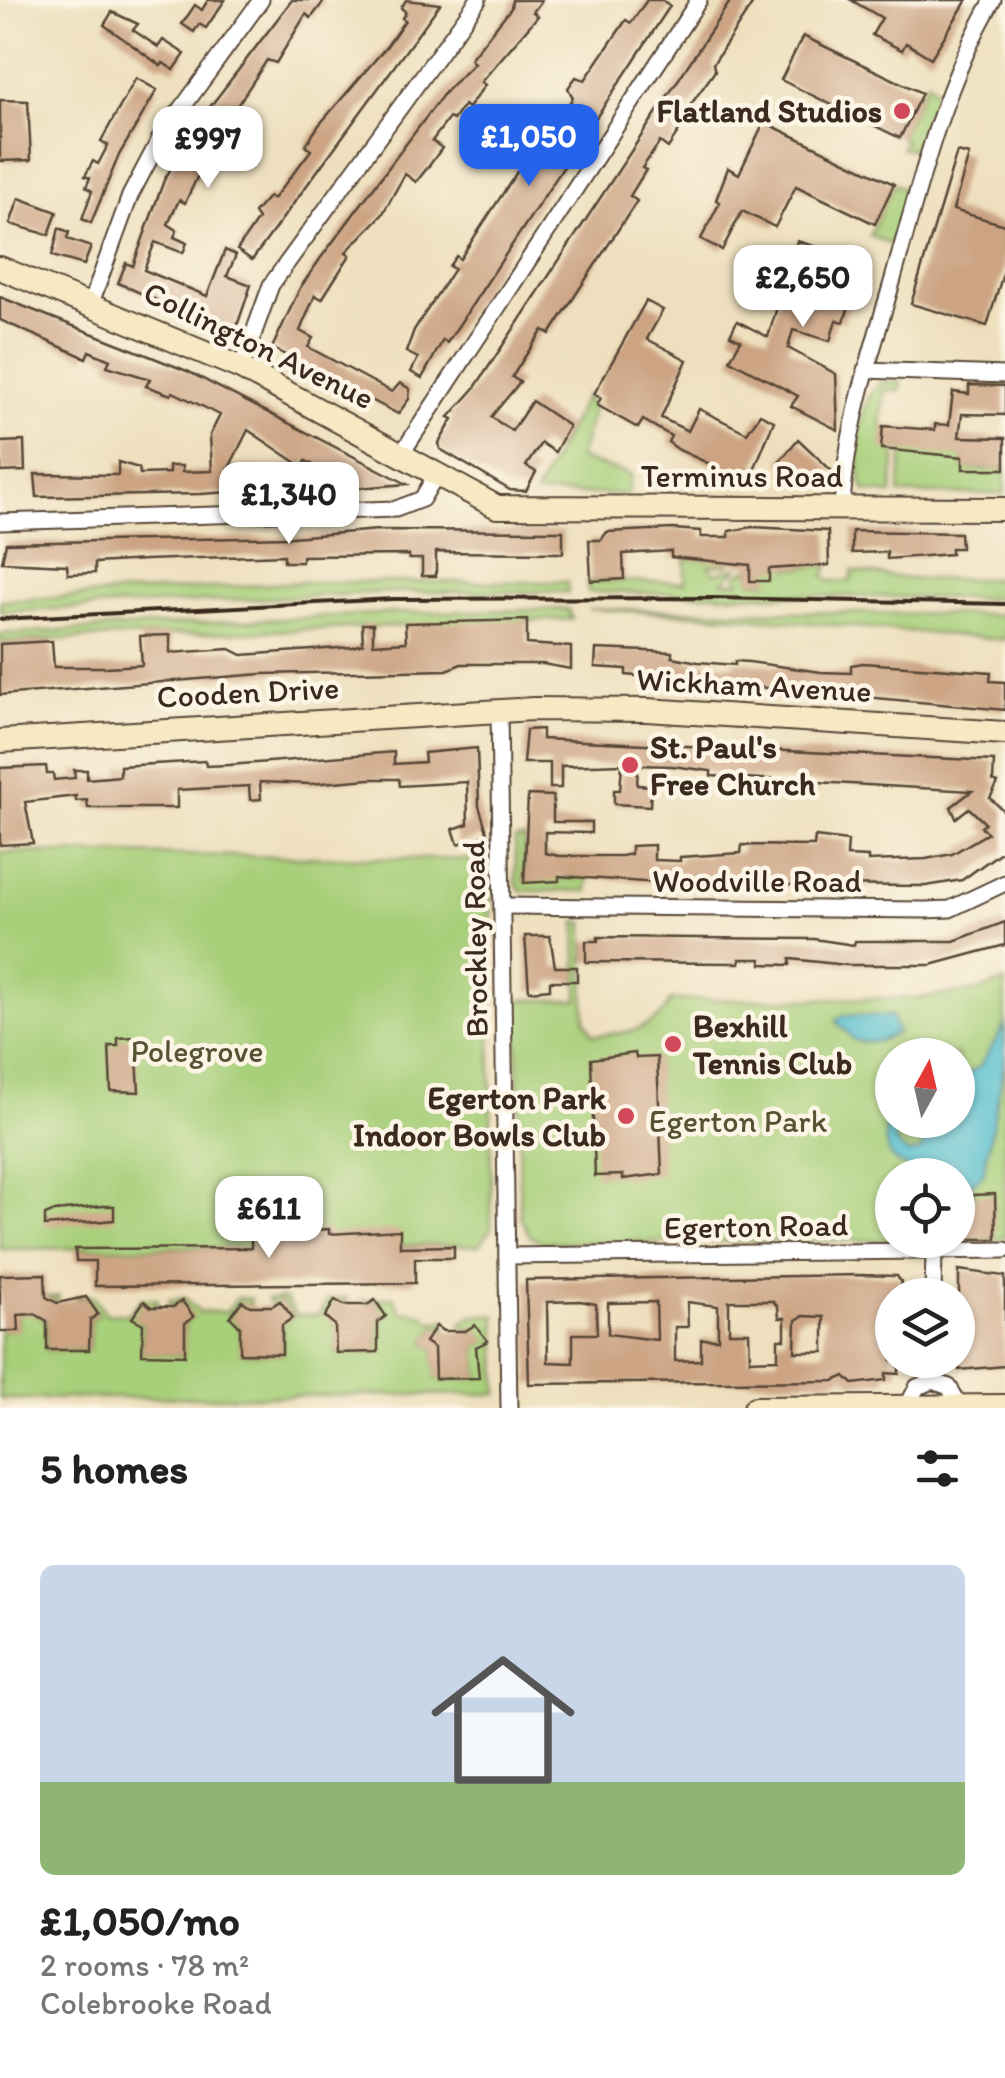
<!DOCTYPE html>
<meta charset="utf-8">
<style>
:root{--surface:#fff;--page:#f2f2f2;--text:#222;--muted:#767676;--accent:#2563eb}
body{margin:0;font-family:Itim,sans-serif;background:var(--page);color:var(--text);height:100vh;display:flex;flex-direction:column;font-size:38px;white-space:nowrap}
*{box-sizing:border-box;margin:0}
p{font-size:32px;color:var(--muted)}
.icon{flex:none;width:55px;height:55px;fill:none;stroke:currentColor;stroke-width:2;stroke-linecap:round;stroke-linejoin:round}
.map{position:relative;height:1408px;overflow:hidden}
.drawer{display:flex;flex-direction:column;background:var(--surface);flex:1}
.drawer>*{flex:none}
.needle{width:65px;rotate:8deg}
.fabs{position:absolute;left:875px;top:1038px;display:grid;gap:20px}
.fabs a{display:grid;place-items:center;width:100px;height:100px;border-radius:50%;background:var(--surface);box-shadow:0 2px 8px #0004;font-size:50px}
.price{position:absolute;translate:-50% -85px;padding:0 22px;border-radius:20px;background:#fff;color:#222;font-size:32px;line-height:65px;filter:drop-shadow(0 2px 5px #0008)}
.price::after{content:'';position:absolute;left:50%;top:60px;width:30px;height:22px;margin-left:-15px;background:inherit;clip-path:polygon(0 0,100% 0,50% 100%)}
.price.current{background:var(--accent);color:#fff}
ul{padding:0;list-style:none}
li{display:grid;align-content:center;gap:20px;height:530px;padding:0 40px}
li span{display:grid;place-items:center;height:310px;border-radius:15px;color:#555}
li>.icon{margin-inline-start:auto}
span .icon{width:180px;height:180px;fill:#fffc;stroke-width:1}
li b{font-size:42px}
h2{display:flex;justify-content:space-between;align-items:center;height:120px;padding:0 40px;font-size:42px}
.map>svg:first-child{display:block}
.green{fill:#a8cf7a;stroke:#727c4c;stroke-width:2.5;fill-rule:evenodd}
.water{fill:#54bfd0;stroke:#487477;stroke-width:2.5}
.building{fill:#cca484;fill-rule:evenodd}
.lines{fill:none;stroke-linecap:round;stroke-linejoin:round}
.street-casing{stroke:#564536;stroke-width:19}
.secondary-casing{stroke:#564536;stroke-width:26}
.street{stroke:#fff;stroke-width:15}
.secondary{stroke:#f6e9c3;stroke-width:22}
.rail{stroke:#3b2a1e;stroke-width:4}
.poi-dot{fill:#d1495b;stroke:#fcf5e5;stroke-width:4}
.labels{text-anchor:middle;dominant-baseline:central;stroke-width:9;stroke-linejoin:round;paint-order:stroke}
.poi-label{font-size:32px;font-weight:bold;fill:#3b2a1e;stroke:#fcf5e5;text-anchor:end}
.street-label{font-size:32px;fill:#3b2a1e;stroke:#fcf5e5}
.park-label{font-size:32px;fill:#565335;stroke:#fcf5e5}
</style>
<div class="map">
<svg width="1005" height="1408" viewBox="0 0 1005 1408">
<rect width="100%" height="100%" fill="#fcf5e5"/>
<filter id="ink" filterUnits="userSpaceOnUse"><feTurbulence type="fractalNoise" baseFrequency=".01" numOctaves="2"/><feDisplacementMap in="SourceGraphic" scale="20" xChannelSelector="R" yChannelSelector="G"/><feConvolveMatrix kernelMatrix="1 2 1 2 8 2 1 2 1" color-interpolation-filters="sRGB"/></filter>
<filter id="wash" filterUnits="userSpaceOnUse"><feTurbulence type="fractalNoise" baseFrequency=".0048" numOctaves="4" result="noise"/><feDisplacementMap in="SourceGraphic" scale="40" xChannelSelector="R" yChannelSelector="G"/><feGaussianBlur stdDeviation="2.25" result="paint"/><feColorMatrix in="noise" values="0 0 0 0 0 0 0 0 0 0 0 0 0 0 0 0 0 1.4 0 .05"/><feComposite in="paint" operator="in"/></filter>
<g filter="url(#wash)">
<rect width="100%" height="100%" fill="#eee0be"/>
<g class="green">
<polygon points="927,81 937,92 921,141 911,149 901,148 905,140 900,138"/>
<polygon points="894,184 909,191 890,245 870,235"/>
<path d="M 881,382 L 901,382 L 900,391 L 885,390 L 881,425 L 896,450 L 892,494 L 865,491 C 853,468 858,397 881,382 Z"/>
<polygon points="586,395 593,411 579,459 631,475 628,494 535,494"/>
<polygon points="963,437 963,469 1005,469 1005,494 899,494 903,451"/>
<polygon points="685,559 729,560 729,565 709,565 714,573 737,568 723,582 740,582 736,575 750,568 751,581 768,581 766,569 788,565 789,569 829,565 824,576 830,581 851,581 852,571 912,579 1005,579 1005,599 588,592 587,581 685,582"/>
<polygon points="303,582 567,582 568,592 395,592 0,612 0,601"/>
<polygon points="568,609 572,619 0,642 0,634 392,613"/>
<polygon points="588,609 1005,615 1005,640 732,616"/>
<polygon points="524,838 524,882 588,877 588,891 523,891 516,885 515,839"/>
<polygon points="0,852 491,860 491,1229 480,1245 0,1249"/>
<path d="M 576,922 L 584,922 L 585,1019 L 593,1035 C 623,1034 659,1031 670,1000 L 921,998 L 982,990 L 1005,981 L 1005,1239 L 958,1240 L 958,1175 L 892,1175 L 892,1240 L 921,1240 L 544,1243 L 530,1236 L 520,1216 L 517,1000 L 578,1000 ZM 892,1055 L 958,1055 L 958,1120 L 892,1120 Z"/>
<polygon points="59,1296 57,1303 48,1298 36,1314 47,1321 47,1350 89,1350 90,1320 98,1314 86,1298 76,1299 76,1296 94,1296 106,1314 129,1313 141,1299 157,1299 157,1304 133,1317 143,1324 142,1353 184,1355 185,1323 193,1317 182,1301 173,1307 168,1300 185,1298 200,1312 227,1312 236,1298 251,1299 250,1306 241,1302 230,1317 240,1327 241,1353 282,1354 282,1325 293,1317 281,1301 272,1306 267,1300 285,1298 296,1315 319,1315 327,1300 347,1298 344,1305 335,1300 336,1353 378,1352 378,1322 385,1316 375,1300 367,1305 362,1301 394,1297 401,1312 419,1313 433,1322 445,1320 446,1329 436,1326 425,1342 434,1348 436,1379 479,1378 476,1347 487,1341 460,1324 473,1315 496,1315 498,1394 0,1399 0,1330 18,1330 18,1315 44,1297"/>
</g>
<g class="water">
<polygon points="843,1015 892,1016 897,1033 877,1042 855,1041 836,1021"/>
<path d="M 1005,1025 L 1005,1061 L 983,1175 L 971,1184 L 958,1184 L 958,1175 C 904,1175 869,1164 892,1102 L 896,1143 L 907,1153 L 919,1152 L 930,1135 L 930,1120 L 958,1120 L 958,1080 L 980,1066 Z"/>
</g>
<g id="blocks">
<g class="building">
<polygon points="208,0 225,0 206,28 199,24 194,32 182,24 195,5 202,10"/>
<polygon points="292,0 325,0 311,18 306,14 276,63 267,60 214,141 185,203 179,200 168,224 177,230 174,237 187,243 183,253 155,242 144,270 207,296 225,250 236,255 227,276 251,285 234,335 118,283 126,263 133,266 164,180 200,120"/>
<polygon points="406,0 440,4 252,260 237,250 258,219 254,213 269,196 273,199 296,170 311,150 305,146 319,125 387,46 405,20 402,18 406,12 401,8"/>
<polygon points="512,0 542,0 533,12 538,16 481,82 485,85 468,108 464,105 453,120 449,118 432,141 442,148 429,166 416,182 405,174 382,215 346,252 350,255 322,299 315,295 300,331 313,338 308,347 392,392 400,383 410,389 409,399 398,414 272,348 300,288 320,259 445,92 474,63 470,59 511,8"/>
<polygon points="647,0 662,0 670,6 447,343 443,340 422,378 411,372 418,358 406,352 414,330 454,269 449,266 456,256 460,259 528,155 539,163 565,122 559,118 573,98 568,88 576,77 585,80 626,20 631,23"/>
<polygon points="731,0 755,0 713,64 715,71 676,125 681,128 668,148 660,142 642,168 646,170 630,196 637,201 550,334 543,330 524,358 512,377 520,382 491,417 512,431 532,401 569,426 555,452 541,443 526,466 536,472 526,491 510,490 440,449 439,443 453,419 449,417 474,389"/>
<polygon points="851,0 967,0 931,58 906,43 902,50 872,35 882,18"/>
<polygon points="112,12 138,24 133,30 158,47 163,40 185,54 174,70 163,63 161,66 104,25"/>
<polygon points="803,36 922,93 900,138 781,80"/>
<polygon points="136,78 157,90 119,155 91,223 82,219 92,191 86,187 90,178 85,176 93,161 98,164 108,145 101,141"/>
<polygon points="0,100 28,101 31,160 0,161"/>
<polygon points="764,122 894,184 875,224 796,186 775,227 742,211 722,250 701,239 720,202 716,200 728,168 739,174"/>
<polygon points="957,152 969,155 953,210 1005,225 1005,267 987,326 911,304"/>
<polygon points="19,198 57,212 49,235 10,224"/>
<polygon points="59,228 69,232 67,239 91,247 84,265 52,256"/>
<polygon points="797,241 855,258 852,267 860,270 844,322 836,320 830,341 793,330 788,348 836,374 838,430 791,406 798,396 730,360 741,340 730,335 737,321 768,337"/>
<polygon points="0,297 187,371 407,484 358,488 343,482 340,489 319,480 324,471 306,461 289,489 278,483 288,466 300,465 248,430 229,468 254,467 273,476 267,488 245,486 245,491 201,494 37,497 35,474 118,475 118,462 139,468 140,474 169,473 169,466 182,466 182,472 212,471 210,435 220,415 173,392 171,395 146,386 150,379 107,366 110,360 89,351 86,358 0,320"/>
<polygon points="646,301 663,310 647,339 687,360 661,418 688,431 699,409 747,433 760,414 774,421 749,482 679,450 668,442 671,436 643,420 638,428 597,405 601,398 594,394"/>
<polygon points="969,385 1005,386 1005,415 962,414 959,437 1005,438 1005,469 963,469 963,457 881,449 883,426 935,430 935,424 949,425 953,392 969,394"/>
<polygon points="798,439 832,471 820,486 812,479 807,484 780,461"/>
<polygon points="24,441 25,471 1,472 0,442"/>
<polygon points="752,527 828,531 829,565 769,569 769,581 750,581 750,565 671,557 671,551 623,554 624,579 591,581 589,540 601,540 607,532 673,529 701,531 701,537 729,537 729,531"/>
<polygon points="378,530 563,531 563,553 436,552 436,576 422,576 422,559 409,559 409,555 302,556 302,562 284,562 284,555 146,560 95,563 95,573 68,574 67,565 2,562 6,543 292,537"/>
<polygon points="852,531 960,533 961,548 951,548 951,554 887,559 887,552 852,553"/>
<polygon points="527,620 527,644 571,647 571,669 543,664 461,664 447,670 262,674 0,695 0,644 52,641 54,667 106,667 142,665 140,636 170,635 170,653 230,649 242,655 353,647 363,644 362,624 373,624 373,644 406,642 405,623"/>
<polygon points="596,649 672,652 672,657 698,662 735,665 735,661 749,662 821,672 851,673 851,665 863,663 991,672 990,681 1005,682 1005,710 626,675 626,669 595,667"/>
<polygon points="542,729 542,739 994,761 993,781 998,783 990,798 1005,812 1005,849 962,880 926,886 673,884 559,876 559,881 524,883 528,795 553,796 553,822 591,822 591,833 545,832 545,853 559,856 622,856 631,854 631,846 654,845 654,860 680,861 680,857 741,853 742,845 814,846 815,837 848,841 847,856 868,857 868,861 926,859 952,854 988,833 981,827 985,823 969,808 956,818 951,807 972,791 711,776 711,771 672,766 638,765 637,785 651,786 650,806 614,804 614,790 620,790 622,764 561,766 561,788 550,788 550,763 523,763 526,730"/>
<polygon points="477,748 479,806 488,835 458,844 453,829 468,824 467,782 400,786 399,779 370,779 310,784 260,782 261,799 250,800 249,786 177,790 177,808 88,808 87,800 76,801 76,796 25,802 33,843 0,845 0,768 46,766 47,774 53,774 54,780 75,778 74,770 87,770 87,779 120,776 120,766 205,761 206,766 229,765 394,752 394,764 425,762 424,753"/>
<polygon points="1005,922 1005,945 931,965 846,965 790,959 790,965 761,964 761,959 740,959 740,963 586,962 586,941 598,941 598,937 814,939 854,945 855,941 954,941"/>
<polygon points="525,936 550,936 555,967 577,967 577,981 550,981 550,989 529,991"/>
<polygon points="136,1037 139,1092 111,1091 109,1046 118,1046 118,1038"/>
<polygon points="635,1053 636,1058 657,1057 662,1174 623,1179 623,1175 595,1176 591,1059"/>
<polygon points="995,1194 996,1239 958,1239 958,1212 973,1211 973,1195"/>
<polygon points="103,1206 114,1206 114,1220 45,1226 45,1215 55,1211"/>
<polygon points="279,1223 315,1223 315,1230 329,1229 329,1234 400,1230 400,1247 454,1246 454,1258 415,1258 415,1283 95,1286 95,1261 76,1261 75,1249 251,1248 251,1232 279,1230"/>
<polygon points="959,1270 1005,1276 1005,1366 959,1370"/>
<polygon points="45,1274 46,1297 57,1303 86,1297 98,1314 90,1320 89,1350 47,1350 47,1321 35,1314 18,1315 19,1331 0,1331 0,1275"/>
<path d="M 860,1275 L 897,1276 L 901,1282 L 901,1295 L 892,1295 L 892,1360 L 899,1360 L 899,1374 L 886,1373 L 886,1380 L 853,1384 L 845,1376 L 834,1381 L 529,1384 L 526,1280 ZM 580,1301 L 596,1304 L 597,1334 L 573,1334 L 573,1363 L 548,1362 L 547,1302 ZM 729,1301 L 773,1301 L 778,1307 L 779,1318 L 785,1318 L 785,1339 L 778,1339 L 778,1359 L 750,1360 L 749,1332 L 729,1332 ZM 656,1302 L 657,1340 L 608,1334 L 608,1303 ZM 687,1302 L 718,1306 L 718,1339 L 701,1339 L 701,1360 L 675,1361 L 675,1327 L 688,1327 ZM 803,1316 L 824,1317 L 824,1352 L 795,1352 L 796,1320 Z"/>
<polygon points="335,1300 344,1305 367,1305 375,1300 386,1316 378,1322 378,1352 336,1353 335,1325 325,1317"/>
<polygon points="144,1301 151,1307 173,1307 182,1301 194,1317 185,1323 185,1355 142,1354 143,1324 132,1318"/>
<polygon points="242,1301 250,1306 272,1306 280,1301 293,1318 282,1325 282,1354 240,1353 240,1327 230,1317"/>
<polygon points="475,1325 488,1341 476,1347 479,1378 435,1379 434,1348 425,1342 436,1326 443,1331 465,1331"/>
</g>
</g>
</g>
<g filter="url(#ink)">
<use href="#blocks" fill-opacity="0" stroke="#564536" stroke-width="2.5"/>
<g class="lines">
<g class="street-casing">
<g id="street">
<polyline points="91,303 130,196 161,137 261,0"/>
<polyline points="241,368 271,285 478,0"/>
<polyline points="865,370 1005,375"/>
<polyline points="402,453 699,0"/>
<path d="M 842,509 C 845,429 871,355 893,279 C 920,183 943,86 993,0"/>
<polyline points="0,522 396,509 422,499 436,475"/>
<polyline points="499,710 509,1408"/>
<polyline points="503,906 925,910 950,909 1005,883"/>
<polyline points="507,1256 1005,1250"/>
<polyline points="933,1295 934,1251"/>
<polyline points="933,1381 933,1360"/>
<polyline points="907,1407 917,1387 933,1381 949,1387 960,1406"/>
</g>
</g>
<g class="secondary-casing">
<g id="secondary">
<polyline points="0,268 241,368 497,507 1005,509"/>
<polyline points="0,741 533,709 647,710 1005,733"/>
<polyline points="755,1408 1005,1406"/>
</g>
</g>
<use href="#street" class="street"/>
<use href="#secondary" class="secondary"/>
<polyline class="rail" points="0,619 393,599 713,598 1005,604"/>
</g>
</g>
<g class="poi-dot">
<circle cx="902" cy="111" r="10"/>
<circle cx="630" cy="765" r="10"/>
<circle cx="673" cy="1044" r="10"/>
<circle cx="626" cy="1116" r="10"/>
</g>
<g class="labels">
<g class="poi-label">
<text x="882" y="111">Flatland Studios</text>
<text x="650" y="747" text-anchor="start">St. Paul's<tspan x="650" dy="37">Free Church</tspan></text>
<text x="693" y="1026" text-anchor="start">Bexhill<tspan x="693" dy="37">Tennis Club</tspan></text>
<text x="606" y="1098">Egerton Park<tspan x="606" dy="37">Indoor Bowls Club</tspan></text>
</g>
<g class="street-label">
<text transform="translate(259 345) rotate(26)">Collington Avenue</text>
<text x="742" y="476">Terminus Road</text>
<text transform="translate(754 685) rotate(3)">Wickham Avenue</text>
<text transform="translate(248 692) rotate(-3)">Cooden Drive</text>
<text x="757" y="881">Woodville Road</text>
<text transform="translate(475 939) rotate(-91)">Brockley Road</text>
<text transform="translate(756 1226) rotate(-1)">Egerton Road</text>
</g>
<g class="park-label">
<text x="197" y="1051">Polegrove</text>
<text x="738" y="1121">Egerton Park</text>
</g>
</g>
</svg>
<div class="fabs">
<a><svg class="needle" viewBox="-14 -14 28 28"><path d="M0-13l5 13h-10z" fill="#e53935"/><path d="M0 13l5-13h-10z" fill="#767676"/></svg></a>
<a><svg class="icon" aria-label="locate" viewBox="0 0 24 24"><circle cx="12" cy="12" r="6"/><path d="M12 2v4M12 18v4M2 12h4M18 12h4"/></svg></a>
<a><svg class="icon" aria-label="layers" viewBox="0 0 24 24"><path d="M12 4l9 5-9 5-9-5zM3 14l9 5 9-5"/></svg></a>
</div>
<b class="price current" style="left:529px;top:189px">£1,050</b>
<b class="price" style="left:208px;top:191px">£997</b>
<b class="price" style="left:803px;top:330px">£2,650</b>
<b class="price" style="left:289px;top:547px">£1,340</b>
<b class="price" style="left:269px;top:1261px">£611</b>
</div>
<section class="drawer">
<h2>5 homes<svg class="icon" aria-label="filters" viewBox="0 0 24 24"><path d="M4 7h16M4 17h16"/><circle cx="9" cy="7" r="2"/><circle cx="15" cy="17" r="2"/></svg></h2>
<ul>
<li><span style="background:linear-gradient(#c9d6e8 70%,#8fb573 0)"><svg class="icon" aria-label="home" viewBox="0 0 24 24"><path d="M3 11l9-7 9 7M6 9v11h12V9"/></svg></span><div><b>£1,050/mo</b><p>2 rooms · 78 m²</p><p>Colebrooke Road</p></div></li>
</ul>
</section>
